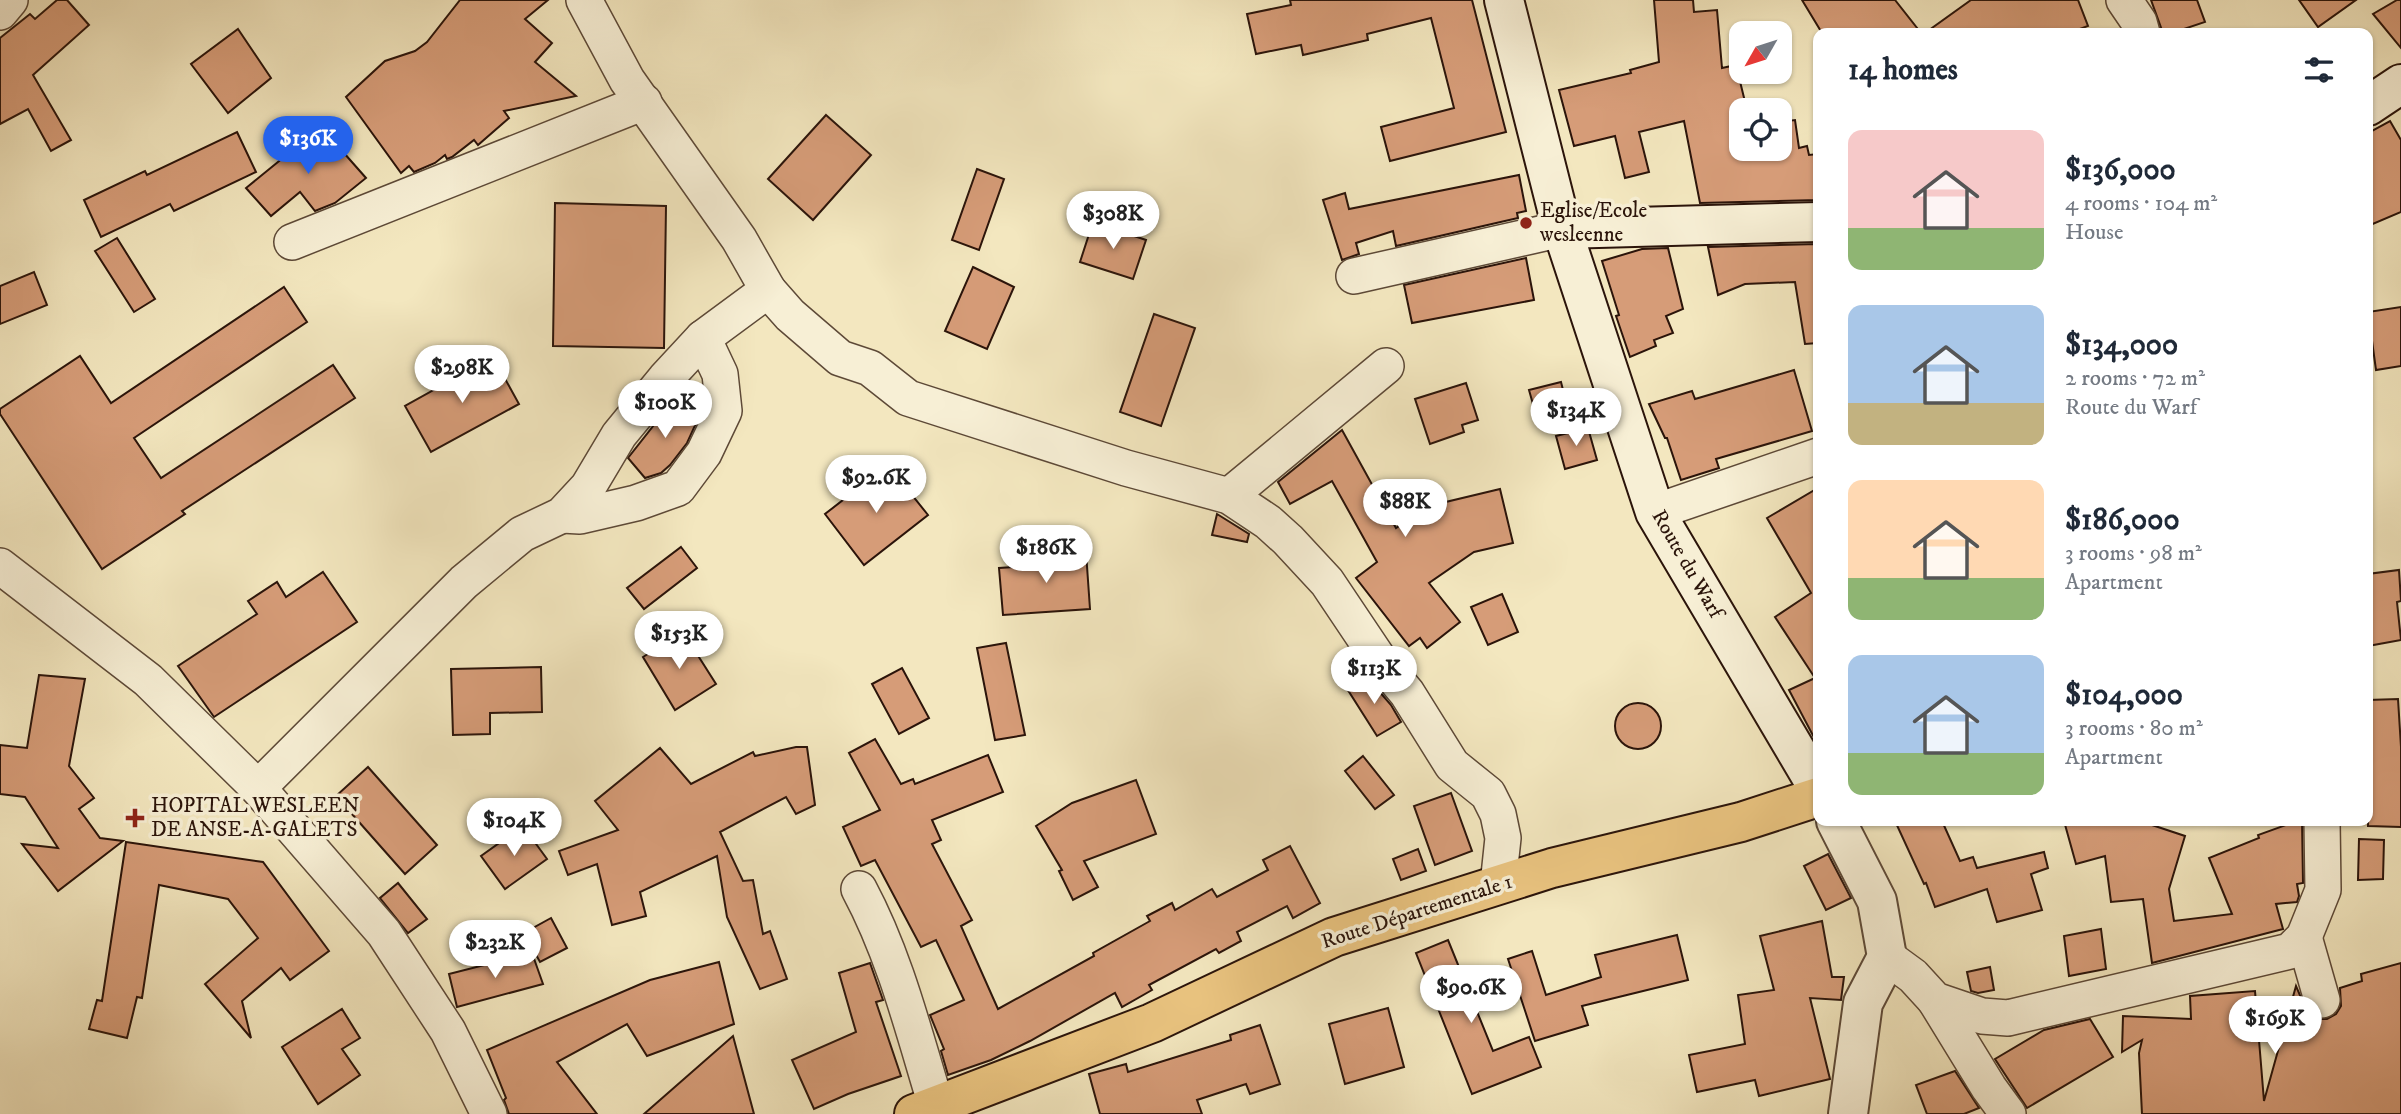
<!DOCTYPE html>
<meta charset="utf-8">
<style>
:root{--surface:#fff;--page:#f2f2f3;--text:#1f2937;--muted:#747a83;--accent:#2563eb}
body{margin:0;font-family:"IM FELL DW Pica",serif;background:var(--page);color:var(--text);height:100vh;display:flex;flex-direction:column;font-size:26px;white-space:nowrap}
*{box-sizing:border-box;margin:0}
p{font-size:23px;color:var(--muted)}
.icon{flex:none;width:38px;height:38px;fill:none;stroke:currentColor;stroke-width:2;stroke-linecap:round;stroke-linejoin:round}
.map{position:relative;flex:1;overflow:hidden}
.drawer{position:absolute;left:1813px;top:28px;width:560px;height:798px;display:flex;flex-direction:column;background:var(--surface);border-radius:14px;box-shadow:0 2px 5px #0004}
.drawer>*{flex:none}
.needle{width:46px;rotate:231deg}
.fabs{position:absolute;left:1729px;top:21px;display:grid;gap:14px}
.fabs a{display:grid;place-items:center;width:63px;height:63px;border-radius:14px;background:var(--surface);box-shadow:0 2px 5px #0004;font-size:35px}
.price{position:absolute;translate:-50% -60px;padding:0 16px;border-radius:24px;background:#fff;color:#222;font-size:23px;line-height:46px;filter:drop-shadow(0 2px 4px #0008)}
.price::after{content:'';position:absolute;left:50%;top:42px;width:21px;height:16px;margin-left:-10px;background:inherit;clip-path:polygon(0 0,100% 0,50% 100%)}
.price.selected{background:var(--accent);color:#fff}
ul{padding:0;list-style:none}
li{display:flex;align-items:center;gap:21px;height:175px;padding:0 35px}
li span{display:grid;place-items:center;flex:none;width:196px;height:140px;border-radius:14px;color:#555}
li>.icon{margin-inline-start:auto}
span .icon{width:84px;height:84px;fill:#fffc;stroke-width:1}
li b{font-size:30px}
h2{display:flex;justify-content:space-between;align-items:center;height:84px;padding:0 35px;font-size:30px}
.map>svg:first-child{display:block}
.building{fill:#d69c78;stroke:#2b140a;stroke-width:2}
.lines{fill:none;stroke-linecap:round;stroke-linejoin:round}
.minor-casing{stroke:#5d4937;stroke-width:38}
.tertiary-casing{stroke:#5d4937;stroke-width:42}
.secondary-casing{stroke:#2b140a;stroke-width:42}
.primary-casing{stroke:#2b140a;stroke-width:42}
.minor{stroke:#f7efd5;stroke-width:35}
.tertiary{stroke:#f7efd5;stroke-width:38}
.secondary{stroke:#f7efd5;stroke-width:38}
.primary{stroke:#eac480;stroke-width:38}
.poi-dot{fill:#8f2418;stroke:#f7efd5;stroke-width:2.5}
.labels{text-anchor:middle;dominant-baseline:central;stroke-width:7;stroke-linejoin:round;paint-order:stroke}
.poi-label{font-size:21px;fill:#2b140a;stroke:#f7efd5;text-anchor:start}
.street-label{font-size:21px;fill:#2b140a;stroke:#f7efd5}
</style>
<div class="map">
<svg width="2401" height="1114" viewBox="0 0 2401 1114">
<rect width="100%" height="100%" fill="#f3e7bf"/>
<filter id="stains"><feTurbulence type="fractalNoise" baseFrequency=".00286" numOctaves="4"/><feColorMatrix values="0 0 0 0 .2 0 0 0 0 .09 0 0 0 0 .02 0 0 0 .5 -.17"/></filter>
<radialGradient id="worn" r=".72"><stop offset=".6" stop-color="#630" stop-opacity="0"/><stop offset="1" stop-color="#630" stop-opacity=".3"/></radialGradient>
<g class="building">
<polygon points="57,0 67,0 89,25 33,75 71,140 51,151 28,109 0,124 0,38 30,14 35,19"/>
<polygon points="460,0 548,0 525,19 552,43 535,62 576,96 504,111 509,118 478,145 474,140 452,157 447,159 445,155 435,163 414,172 409,166 401,173 346,97 385,61 415,51 427,42"/>
<polygon points="1290,0 1472,0 1506,132 1390,161 1381,127 1454,108 1431,18 1367,34 1368,40 1303,55 1301,45 1256,54 1247,14 1291,5"/>
<polygon points="1654,0 1693,0 1694,12 1717,10 1722,68 1736,65 1747,110 1741,110 1741,149 1780,149 1780,122 1795,120 1799,148 1807,146 1809,155 1818,154 1818,200 1700,203 1684,121 1639,132 1649,172 1625,178 1615,136 1574,146 1559,90 1631,73 1630,70 1659,62"/>
<polygon points="1802,0 1895,0 1921,33 1822,33"/>
<polygon points="1971,0 2078,0 2088,26 2069,33 1925,33"/>
<polygon points="2151,0 2197,0 2205,22 2172,33 2163,33"/>
<polygon points="2299,0 2356,0 2318,27"/>
<polygon points="2397,0 2401,0 2401,48 2373,14"/>
<polygon points="238,29 271,78 228,113 191,64"/>
<polygon points="826,115 871,155 813,220 768,179"/>
<polygon points="2390,121 2401,140 2401,212 2368,226 2368,133"/>
<polygon points="321,127 366,178 335,203 315,211 300,192 271,216 246,188"/>
<polygon points="237,132 256,172 174,211 170,204 101,237 84,200 145,171 147,175"/>
<polygon points="977,169 1004,179 979,250 952,240"/>
<polygon points="1519,175 1526,211 1517,213 1518,218 1396,246 1393,231 1356,243 1359,254 1342,260 1323,200 1345,193 1349,209"/>
<polygon points="555,203 666,206 664,348 553,346"/>
<polygon points="1093,222 1146,240 1133,279 1080,262"/>
<polygon points="117,238 155,299 134,312 95,251"/>
<polygon points="1818,244 1818,343 1805,344 1795,282 1745,284 1718,295 1708,247"/>
<polygon points="1668,248 1683,309 1666,316 1673,333 1654,340 1656,346 1630,357 1616,316 1619,315 1602,261 1642,249"/>
<polygon points="1526,258 1534,300 1412,323 1404,285"/>
<polygon points="973,267 1014,287 987,349 945,331"/>
<polygon points="34,272 47,305 0,324 0,286"/>
<polygon points="284,287 307,322 134,438 161,478 333,365 355,398 182,511 185,514 102,569 0,414 0,409 80,356 111,403"/>
<polygon points="2401,307 2401,366 2376,370 2368,312"/>
<polygon points="1154,314 1195,328 1161,426 1120,412"/>
<polygon points="493,357 519,404 431,452 405,406"/>
<polygon points="1794,370 1812,431 1716,459 1719,468 1681,480 1667,438 1665,438 1649,404 1692,391 1695,399"/>
<polygon points="1561,382 1569,414 1538,422 1529,390"/>
<polygon points="1466,383 1478,420 1462,425 1464,432 1430,444 1415,399"/>
<polygon points="680,397 698,419 687,443 670,465 661,473 645,478 628,458 669,406"/>
<polygon points="1588,428 1597,460 1565,469 1556,436"/>
<polygon points="1342,430 1396,528 1429,506 1500,489 1513,543 1474,552 1429,583 1460,622 1427,648 1420,638 1409,646 1356,578 1377,562 1332,481 1290,504 1278,482"/>
<polygon points="888,465 928,515 864,565 825,514"/>
<polygon points="1818,488 1818,745 1789,690 1815,678 1775,617 1811,593 1767,518"/>
<polygon points="1217,514 1249,534 1247,542 1212,535"/>
<polygon points="681,547 697,568 644,609 627,588"/>
<polygon points="1086,552 1090,609 1003,615 999,568 1032,566 1032,555"/>
<polygon points="2399,570 2401,601 2397,602 2401,640 2368,646 2368,574"/>
<polygon points="323,572 357,622 214,717 178,666 257,614 248,601 277,582 286,597"/>
<polygon points="1502,594 1518,632 1488,645 1471,607"/>
<polygon points="683,632 716,684 675,710 643,657"/>
<polygon points="1006,643 1025,735 995,740 977,648"/>
<polygon points="541,667 542,712 490,713 490,734 453,735 451,669"/>
<polygon points="902,668 929,718 899,734 872,684"/>
<polygon points="39,675 85,679 69,766 94,798 79,809 100,838 123,841 58,891 22,844 58,848 25,797 0,794 0,745 27,748"/>
<polygon points="1366,676 1391,705 1401,722 1377,736 1346,687"/>
<polygon points="2398,699 2401,747 2401,827 2368,826 2368,700"/>
<circle cx="1638" cy="726" r="23"/>
<polygon points="875,739 901,784 913,779 915,784 988,755 1003,792 932,820 941,840 932,844 972,920 961,926 998,1009 1094,956 1093,953 1150,921 1147,916 1172,903 1175,910 1212,889 1217,897 1268,870 1263,860 1290,846 1320,903 1293,918 1287,906 1237,932 1241,941 1219,953 1216,949 1149,985 1152,990 1122,1007 1115,993 1030,1041 991,1060 948,1075 941,1051 944,1049 930,1015 964,1000 936,940 921,947 875,860 861,866 843,827 880,810 849,753"/>
<polygon points="796,747 807,747 815,805 796,814 786,797 720,832 743,881 753,880 763,934 770,931 787,979 760,989 727,917 717,856 640,892 646,916 612,925 597,864 568,875 559,851 618,830 595,801 660,748 691,784 753,752 755,756"/>
<polygon points="1363,756 1394,795 1375,809 1345,771"/>
<polygon points="368,767 437,845 405,874 336,796"/>
<polygon points="1136,780 1156,834 1084,861 1098,887 1073,900 1059,871 1062,870 1036,826 1072,803"/>
<polygon points="1451,793 1472,851 1435,865 1414,806"/>
<polygon points="1895,821 1942,821 1960,861 1973,857 1977,868 2044,852 2048,868 2031,874 2042,910 1997,922 1987,889 1935,907 1926,883 1924,884"/>
<polygon points="2064,821 2140,821 2185,836 2169,889 2174,921 2232,914 2209,858 2259,838 2258,835 2297,821 2302,821 2303,883 2297,884 2299,896 2297,902 2276,904 2283,929 2152,963 2143,899 2111,902 2105,856 2076,864"/>
<polygon points="523,826 547,859 505,889 481,856"/>
<polygon points="2359,839 2384,840 2383,879 2358,880"/>
<polygon points="126,842 263,862 329,951 290,980 281,968 242,1001 251,1038 205,984 258,938 228,899 159,885 142,998 137,997 127,1038 89,1029 97,1000 102,1001"/>
<polygon points="1418,849 1426,871 1401,880 1393,859"/>
<polygon points="1828,854 1851,898 1826,910 1804,866"/>
<polygon points="398,883 427,919 408,933 380,898"/>
<polygon points="551,918 567,948 540,962 524,933"/>
<polygon points="1822,921 1832,977 1844,977 1841,1000 1810,998 1830,1079 1759,1096 1755,1080 1697,1092 1689,1055 1745,1044 1738,995 1774,990 1760,936"/>
<polygon points="2101,929 2106,969 2069,976 2064,936"/>
<polygon points="1677,935 1688,980 1582,1006 1588,1025 1535,1041 1508,959 1532,951 1546,995 1601,977 1595,955"/>
<polygon points="1448,940 1493,1051 1529,1037 1541,1067 1472,1094 1416,953"/>
<polygon points="532,953 543,984 457,1007 449,974"/>
<polygon points="719,962 734,1024 647,1056 627,1024 557,1062 597,1114 509,1114 504,1100 506,1098 487,1050 650,980"/>
<polygon points="870,963 883,1000 876,1002 901,1076 848,1094 814,1109 792,1060 856,1032 839,973"/>
<polygon points="2401,963 2401,1114 2142,1114 2139,1053 2142,1040 2122,1052 2123,1016 2191,1019 2190,996 2255,991 2264,1101 2296,986 2308,1014 2316,1019 2327,1019 2336,1014 2341,1006 2340,988 2362,981 2361,974"/>
<polygon points="1990,967 1994,990 1978,993 1971,991 1967,972"/>
<polygon points="1388,1008 1404,1067 1345,1084 1329,1024"/>
<polygon points="342,1009 360,1038 342,1049 360,1075 318,1104 282,1047"/>
<polygon points="2090,1019 2113,1057 2027,1108 1995,1059 2044,1030"/>
<polygon points="1260,1025 1280,1084 1250,1094 1246,1084 1197,1100 1202,1114 1100,1114 1089,1074 1126,1064 1128,1072 1231,1040 1230,1035"/>
<polygon points="733,1036 754,1114 644,1114"/>
<polygon points="1955,1071 1979,1108 1964,1114 1927,1114 1916,1085"/>
</g>
<g class="lines">
<g class="minor-casing">
<g id="minor">
<polyline points="584,0 627,80 739,239 768,290 790,315 840,358 870,368 908,398 1126,468 1229,496 1268,522 1288,540 1327,582 1380,661 1407,693 1452,765 1488,794 1498,814 1503,838 1498,885"/>
<polyline points="2124,0 2139,22 2142,33"/>
<polyline points="0,12 10,0"/>
<polyline points="292,242 644,102"/>
<polyline points="1354,276 1562,229"/>
<polyline points="1229,496 1386,366"/>
<polyline points="1655,512 1818,456"/>
<polyline points="562,515 580,516 636,503 678,488 704,453 724,411 720,374 703,338"/>
<polyline points="0,566 148,680 258,788 384,933 448,1031 489,1114"/>
<polyline points="258,788 464,582 522,534 562,515 588,487 619,435 665,379 703,338 768,290"/>
<path d="M 859,889 C 895,956 914,1033 936,1105"/>
<polyline points="2304,937 2322,1000"/>
<polyline points="1887,957 1913,976 1935,1000 1982,1016 2008,1018 2290,951 2304,937 2323,890 2322,821"/>
<polyline points="1935,1000 1989,1088 2008,1114"/>
</g>
</g>
<g class="tertiary-casing">
<polyline id="tertiary" points="1836,821 1877,901 1887,957 1863,1003 1848,1114"/>
</g>
<g class="secondary-casing">
<g id="secondary">
<polyline points="1504,0 1562,229 1655,512 1818,788"/>
<polyline points="2368,106 2401,84"/>
<polyline points="1562,229 1818,222"/>
</g>
</g>
<g class="primary-casing">
<polyline id="primary" points="914,1114 1152,1023 1334,937 1552,868 1741,822 1818,797"/>
</g>
<use href="#minor" class="minor"/>
<use href="#tertiary" class="tertiary"/>
<use href="#secondary" class="secondary"/>
<use href="#primary" class="primary"/>
</g>
<g class="poi-dot">
<circle cx="1526" cy="223" r="7"/>
<path d="M131.5 807.5h7v7h7v7h-7v7h-7v-7h-7v-7h7z"/>
</g>
<g class="labels">
<g class="poi-label">
<text x="1540" y="211">Eglise/Ecole<tspan x="1540" dy="24">wesleenne</tspan></text>
<text x="151" y="806">HOPITAL WESLEEN<tspan x="151" dy="24">DE ANSE-A-GALETS</tspan></text>
</g>
<g class="street-label">
<text transform="translate(1687 564) rotate(60)">Route du Warf</text>
<text transform="translate(1417 912) rotate(-18)">Route Départementale 1</text>
</g>
</g>
<rect width="100%" height="100%" filter="url(#stains)"/>
<rect width="100%" height="100%" fill="url(#worn)"/>
</svg>
<div class="fabs">
<a><svg class="needle" viewBox="-14 -14 28 28"><path d="M0-13l5 13h-10z" fill="#e53935"/><path d="M0 13l5-13h-10z" fill="#747a83"/></svg></a>
<a><svg class="icon" aria-label="locate" viewBox="0 0 24 24"><circle cx="12" cy="12" r="6"/><path d="M12 2v4M12 18v4M2 12h4M18 12h4"/></svg></a>
</div>
<b class="price selected" style="left:308px;top:176px">$136K</b>
<b class="price" style="left:1113px;top:251px">$308K</b>
<b class="price" style="left:462px;top:405px">$298K</b>
<b class="price" style="left:665px;top:440px">$100K</b>
<b class="price" style="left:1576px;top:448px">$134K</b>
<b class="price" style="left:876px;top:515px">$92.6K</b>
<b class="price" style="left:1405px;top:539px">$88K</b>
<b class="price" style="left:1046px;top:585px">$186K</b>
<b class="price" style="left:679px;top:671px">$153K</b>
<b class="price" style="left:1374px;top:706px">$113K</b>
<b class="price" style="left:514px;top:858px">$104K</b>
<b class="price" style="left:495px;top:980px">$232K</b>
<b class="price" style="left:1471px;top:1025px">$90.6K</b>
<b class="price" style="left:2275px;top:1056px">$169K</b>
<section class="drawer">
<h2>14 homes<svg class="icon" aria-label="filters" viewBox="0 0 24 24"><path d="M4 7h16M4 17h16"/><circle cx="9" cy="7" r="2"/><circle cx="15" cy="17" r="2"/></svg></h2>
<ul>
<li><span style="background:linear-gradient(#f6c9c9 70%,#8fb573 0)"><svg class="icon" aria-label="home" viewBox="0 0 24 24"><path d="M3 11l9-7 9 7M6 9v11h12V9"/></svg></span><div><b>$136,000</b><p>4 rooms · 104 m²</p><p>House</p></div></li>
<li><span style="background:linear-gradient(#a9c7e8 70%,#c2b280 0)"><svg class="icon" aria-label="home" viewBox="0 0 24 24"><path d="M3 11l9-7 9 7M6 9v11h12V9"/></svg></span><div><b>$134,000</b><p>2 rooms · 72 m²</p><p>Route du Warf</p></div></li>
<li><span style="background:linear-gradient(#ffd9b3 70%,#8fb573 0)"><svg class="icon" aria-label="home" viewBox="0 0 24 24"><path d="M3 11l9-7 9 7M6 9v11h12V9"/></svg></span><div><b>$186,000</b><p>3 rooms · 98 m²</p><p>Apartment</p></div></li>
<li><span style="background:linear-gradient(#a9c7e8 70%,#8fb573 0)"><svg class="icon" aria-label="home" viewBox="0 0 24 24"><path d="M3 11l9-7 9 7M6 9v11h12V9"/></svg></span><div><b>$104,000</b><p>3 rooms · 80 m²</p><p>Apartment</p></div></li>
</ul>
</section>
</div>
